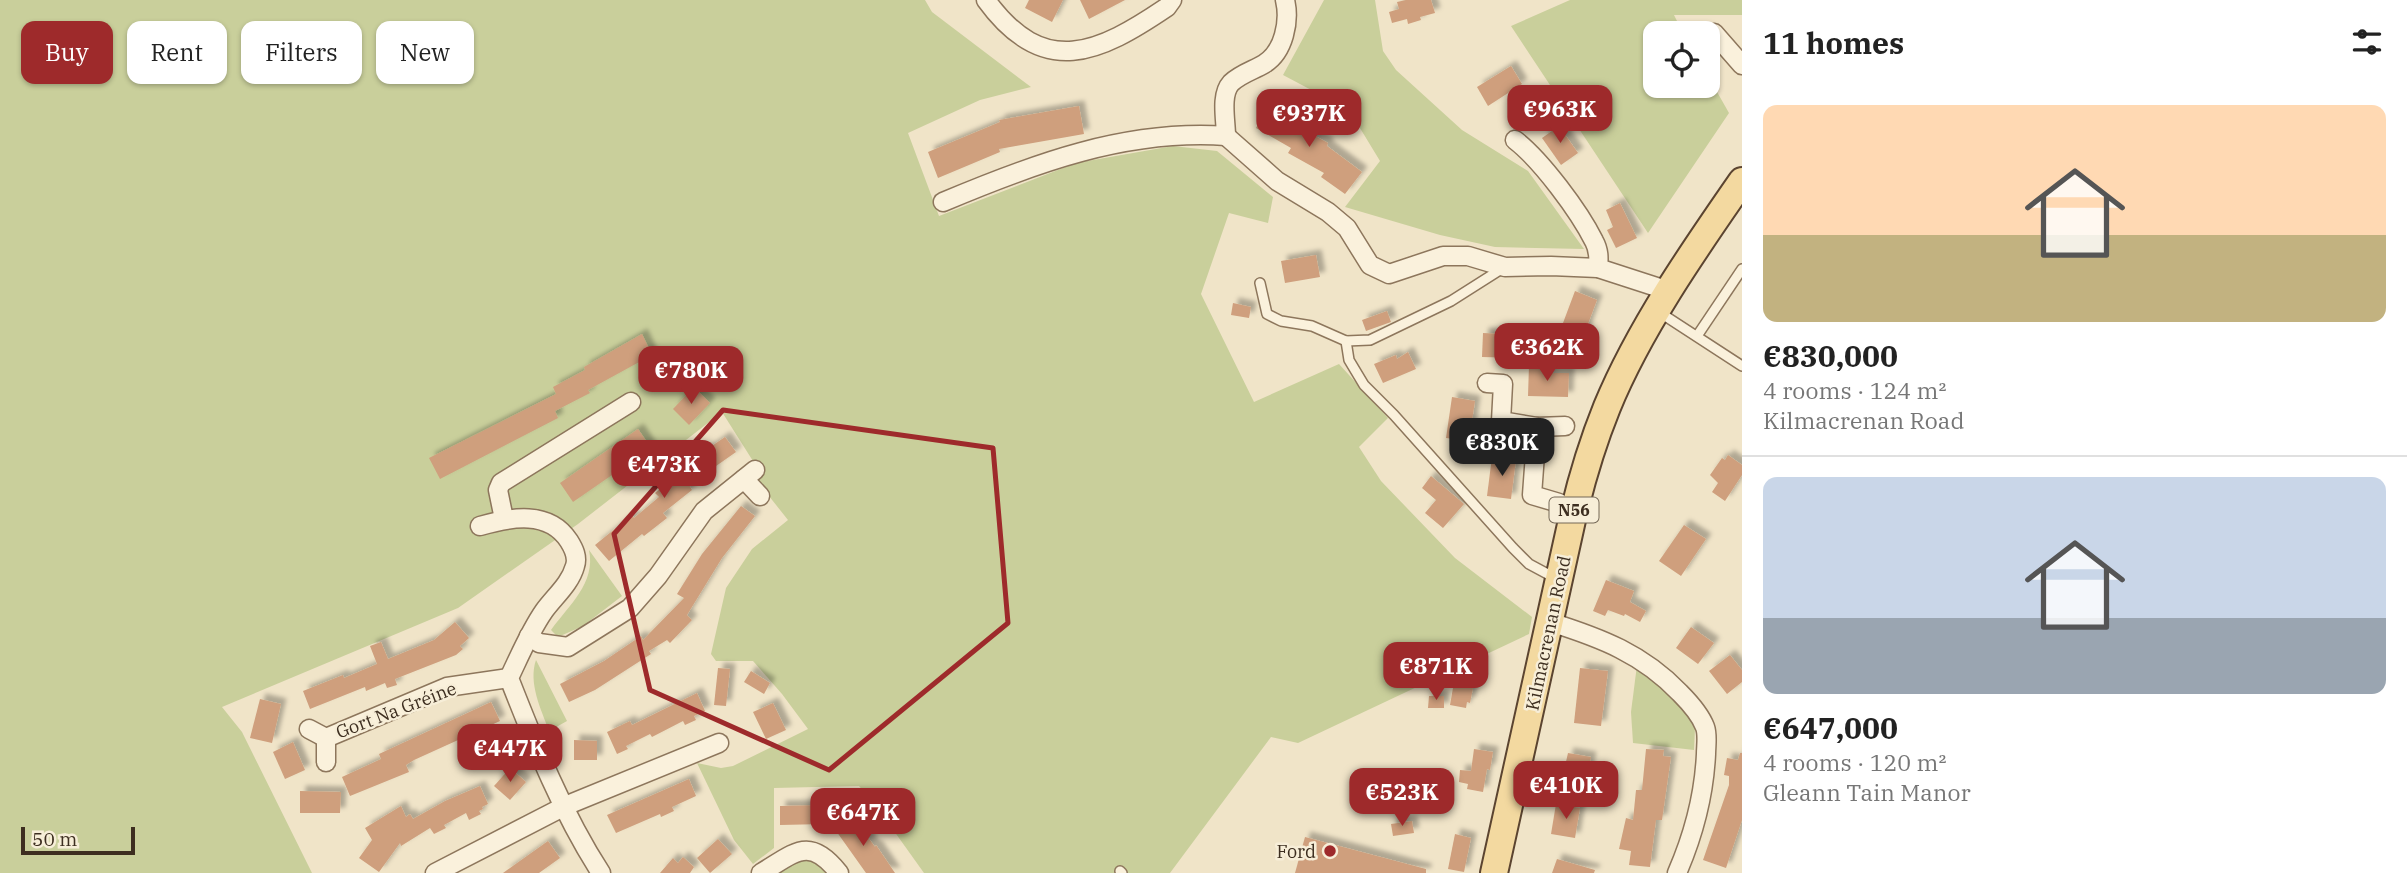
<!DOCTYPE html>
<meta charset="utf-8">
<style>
:root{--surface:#fff;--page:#f2f2f2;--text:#222;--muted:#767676;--line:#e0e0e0;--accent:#9e2a2b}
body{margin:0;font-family:"IBM Plex Serif",serif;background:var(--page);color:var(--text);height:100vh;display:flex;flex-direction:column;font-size:26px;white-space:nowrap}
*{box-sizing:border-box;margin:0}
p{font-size:23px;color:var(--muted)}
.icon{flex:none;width:38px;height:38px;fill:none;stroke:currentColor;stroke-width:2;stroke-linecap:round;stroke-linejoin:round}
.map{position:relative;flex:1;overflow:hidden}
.details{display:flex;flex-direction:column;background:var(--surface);width:665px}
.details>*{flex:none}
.guide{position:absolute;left:21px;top:21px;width:665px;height:63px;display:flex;gap:14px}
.fabs{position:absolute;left:1643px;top:21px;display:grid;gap:14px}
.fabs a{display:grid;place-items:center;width:77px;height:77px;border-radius:14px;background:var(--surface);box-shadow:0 2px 5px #0004;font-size:35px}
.scale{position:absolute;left:21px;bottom:18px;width:114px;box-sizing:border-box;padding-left:7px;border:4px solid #3d2e20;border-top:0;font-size:19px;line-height:24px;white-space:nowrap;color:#3d2e20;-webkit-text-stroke:5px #f7eed8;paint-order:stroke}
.price{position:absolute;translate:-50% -60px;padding:0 16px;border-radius:14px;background:var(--accent);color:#fff;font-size:23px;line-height:46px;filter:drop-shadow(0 2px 4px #0008)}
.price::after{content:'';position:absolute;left:50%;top:42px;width:21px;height:16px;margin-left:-10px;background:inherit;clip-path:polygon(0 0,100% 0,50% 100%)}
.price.current{background:#222;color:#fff}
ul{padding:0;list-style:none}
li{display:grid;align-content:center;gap:14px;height:371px;padding:0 21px}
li+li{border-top:2px solid var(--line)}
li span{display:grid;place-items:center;height:217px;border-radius:14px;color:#555}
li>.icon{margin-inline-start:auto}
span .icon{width:126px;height:126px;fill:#fffc;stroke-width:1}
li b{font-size:30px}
h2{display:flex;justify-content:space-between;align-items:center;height:84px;padding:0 21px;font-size:30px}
.tag{padding:0 24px;border-radius:14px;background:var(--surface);box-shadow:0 2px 5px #0004;font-size:24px;line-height:63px}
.tag.current{background:var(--accent);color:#fff}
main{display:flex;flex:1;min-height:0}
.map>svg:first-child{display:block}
.green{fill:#c9cf9b}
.building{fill:#cf9f7d;filter:url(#shadow)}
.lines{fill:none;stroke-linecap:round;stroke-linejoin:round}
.lane-casing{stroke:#8d765c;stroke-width:12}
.street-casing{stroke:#8d765c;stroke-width:21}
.primary-casing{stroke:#5b4430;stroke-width:30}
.lane{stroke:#faf1dc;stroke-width:9}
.street{stroke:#faf1dc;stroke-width:18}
.primary{stroke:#f3d9a0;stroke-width:26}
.marked{fill:none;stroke:#9e2a2b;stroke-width:5;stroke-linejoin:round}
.poi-dot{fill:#9e2a2b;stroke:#f7eed8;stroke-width:2.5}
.labels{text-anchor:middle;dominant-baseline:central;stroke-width:5;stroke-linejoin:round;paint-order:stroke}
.shield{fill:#f7eed8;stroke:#756857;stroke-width:2}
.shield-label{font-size:16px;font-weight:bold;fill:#3d2e20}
.street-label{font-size:18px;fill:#3d2e20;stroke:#f7eed8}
.poi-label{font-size:18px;fill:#3d2e20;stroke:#f7eed8;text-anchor:end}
</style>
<main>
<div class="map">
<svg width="1742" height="873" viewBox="0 0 1742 873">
<defs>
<filter id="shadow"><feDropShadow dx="5.5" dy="-5.5" stdDeviation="2" flood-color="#0004"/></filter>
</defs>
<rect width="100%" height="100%" fill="#f0e4c8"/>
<g class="green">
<polygon points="0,0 925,0 932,12 1031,87 980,100 908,133 939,216 1076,163 1173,146 1217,151 1273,197 1268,223 1229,213 1201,294 1254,402 1339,364 1388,418 1359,447 1381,481 1455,558 1532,617 1529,634 1298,743 1271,737 1170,873 924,873 874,803 859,786 774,788 774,848 753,864 734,840 697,763 721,768 733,766 808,729 782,694 753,661 716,661 711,654 726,588 752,549 788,520 757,481 758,469 722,412 578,524 458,608 222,707 242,732 312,873 0,873"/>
<polygon points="1324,0 1375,0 1383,51 1396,70 1462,130 1528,171 1584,249 1495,247 1440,235 1345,207 1380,161 1349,110 1283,75"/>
<polygon points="1570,0 1742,0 1742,15 1674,15 1683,33 1656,33 1656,86 1708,86 1708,76 1729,113 1648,233 1511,26"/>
<path d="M 589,550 L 622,596 L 583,626 L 558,637 L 551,630 C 569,605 596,583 589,550 Z"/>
<path d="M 536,660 L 567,721 L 549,731 C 541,709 528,683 536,660 Z"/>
<polygon points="1637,665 1653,674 1690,717 1695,728 1694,750 1633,743 1631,712"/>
<polygon points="809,856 830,873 780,873 777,868"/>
</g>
<g class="building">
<polygon points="1029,0 1063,0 1052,22 1025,8"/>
<polygon points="1080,0 1125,0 1089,19"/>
<polygon points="1406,0 1431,0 1435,13 1420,17 1421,20 1408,24 1407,19 1392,23 1389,12 1399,9 1397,2"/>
<polygon points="1511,66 1522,84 1488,106 1477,87"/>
<polygon points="1269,104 1296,118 1293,124 1328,143 1327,146 1362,172 1345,194 1321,177 1324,173 1288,153 1291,148 1256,128"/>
<polygon points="1079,106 1084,134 999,149 1000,152 938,178 928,152 1000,122 999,120"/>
<polygon points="1559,126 1578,153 1561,165 1542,138"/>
<polygon points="1620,203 1637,238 1616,248 1607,230 1613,227 1606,210"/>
<polygon points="1316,255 1320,277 1285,283 1281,261"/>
<polygon points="1575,291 1597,300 1579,348 1557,339"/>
<polygon points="1233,303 1251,307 1249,318 1231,315"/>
<polygon points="1387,311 1391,322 1366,331 1362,320"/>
<polygon points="1483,333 1521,335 1520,358 1482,357"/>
<polygon points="642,334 652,355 588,390 590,393 555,411 558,418 440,479 429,458 556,394 553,387 585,370 584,367"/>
<polygon points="1408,352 1416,369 1383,383 1374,364 1396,355 1397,359"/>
<polygon points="1529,365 1549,366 1549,373 1569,373 1568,397 1528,396"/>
<polygon points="694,387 710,403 689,425 673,409"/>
<polygon points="1452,397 1475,401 1469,441 1446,438"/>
<polygon points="638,429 651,448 573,502 560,483"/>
<polygon points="725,437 736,452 689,485 692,490 663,513 667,518 644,536 642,534 609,561 595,545 632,515 634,518 659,497 655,493 689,466 687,463"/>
<polygon points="1728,455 1742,465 1742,475 1725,501 1712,492 1718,483 1710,475 1722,458 1725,460"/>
<polygon points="1492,457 1516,460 1511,499 1487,496"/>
<polygon points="1431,476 1464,504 1443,528 1425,513 1436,500 1422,488"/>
<polygon points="741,506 755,516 722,558 687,615 692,620 670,643 667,640 649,651 651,654 595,690 569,702 560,684 604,661 641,636 643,640 684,598 677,594 702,554"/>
<polygon points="1684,525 1706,539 1681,576 1659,561"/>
<polygon points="1606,580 1634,591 1630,602 1646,611 1640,622 1625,614 1624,616 1608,610 1605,616 1593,611"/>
<polygon points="455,622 469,638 460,646 463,649 456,655 395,679 397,685 387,688 385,683 366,691 365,687 310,709 303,691 343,675 344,678 377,664 370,646 381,642 388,659 434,640"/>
<polygon points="1691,627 1714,643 1698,664 1676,648"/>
<polygon points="1730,655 1742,670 1742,682 1727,694 1709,671"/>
<polygon points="718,668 730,669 726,706 714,705"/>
<polygon points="1580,668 1608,671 1601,726 1574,723"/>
<polygon points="751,671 770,683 764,694 744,682"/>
<polygon points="1459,675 1475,678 1470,703 1467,702 1466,708 1450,705 1454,682 1458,683"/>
<polygon points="697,693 705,711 694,716 696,720 685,725 683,721 652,737 650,734 626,746 628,749 617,754 607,732 630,721 632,725"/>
<polygon points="1429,696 1444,696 1444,708 1428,708"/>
<polygon points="260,699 281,704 272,743 250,738"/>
<polygon points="491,702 500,721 414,760 406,765 409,772 350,796 342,777 381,759 379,754"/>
<polygon points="773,703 786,730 766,739 753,712"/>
<polygon points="574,740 597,741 597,760 574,760"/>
<polygon points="293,742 305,770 285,779 273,752"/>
<polygon points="1474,749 1493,752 1490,770 1487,769 1483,792 1467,789 1468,784 1459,782 1460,770 1471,771"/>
<polygon points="1646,749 1664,750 1663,756 1671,757 1662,820 1656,820 1650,867 1629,865 1631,851 1619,849 1626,818 1633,820 1636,790 1642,790"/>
<polygon points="1568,753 1591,757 1586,784 1562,779"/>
<polygon points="1740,753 1742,753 1742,820 1726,868 1703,860 1729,785 1729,776 1724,775 1727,758 1738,760"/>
<polygon points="510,768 526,782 510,800 494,786"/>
<polygon points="689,779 696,796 672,807 674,811 661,817 660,814 616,833 607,815"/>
<polygon points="480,786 488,804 482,807 483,809 479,811 481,814 469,820 466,813 444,825 446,828 434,834 430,828 401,846 400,843 379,872 359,858 372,840 365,828 401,806 406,817 410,814 413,819 445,801"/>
<polygon points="300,791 341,792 340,813 300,813"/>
<polygon points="1556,804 1580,808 1575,838 1551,834"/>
<polygon points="824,805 825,824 780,825 780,806"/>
<polygon points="852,815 875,847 876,845 895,873 866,873 834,828"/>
<polygon points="1412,821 1414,833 1393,836 1391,824"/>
<polygon points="1455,834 1471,838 1464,872 1448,869"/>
<polygon points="1305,837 1426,869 1426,873 1295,873"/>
<polygon points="718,839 732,854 710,873 697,858"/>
<polygon points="548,841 560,858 539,873 503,873"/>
<polygon points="683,857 694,867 690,873 660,873 673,858 678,863"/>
<polygon points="1557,859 1595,870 1594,873 1552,873"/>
</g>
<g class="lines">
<g class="lane-casing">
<g id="lane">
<polyline points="1260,283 1267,314 1281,321 1312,326 1346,341 1370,340 1451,301 1503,268"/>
<polyline points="1659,312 1742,366"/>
<polyline points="1697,336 1742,269"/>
<polyline points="1346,341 1349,360 1364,385 1394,415 1513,548 1529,564 1557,579"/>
<polyline points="1120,871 1122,873"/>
</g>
</g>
<g class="street-casing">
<g id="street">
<path d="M 986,0 C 1044,80 1099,53 1167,7 L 1172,0"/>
<polyline points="1714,33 1742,65"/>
<polyline points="1226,136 1277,181 1328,212 1347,228 1370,265 1389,274 1443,256 1468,256 1505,267 1551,266 1598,268 1669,291"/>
<path d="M 1515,140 C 1541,160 1579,211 1594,241 C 1599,250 1599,258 1598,268"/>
<path d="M 943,202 C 1033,164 1126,129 1226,136 C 1226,121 1220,95 1231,83 C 1240,74 1254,70 1264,64 C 1284,52 1290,21 1285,0"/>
<polyline points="1487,383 1503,384 1501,421 1537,427 1532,495 1559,503 1572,520"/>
<polyline points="1537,427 1565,426"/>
<polyline points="744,479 760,496"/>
<polyline points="504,519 498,490 501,483 631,402"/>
<path d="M 480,526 C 511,517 549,510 569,541 C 574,549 578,557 575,566 C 570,584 555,596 544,611 C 530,631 520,655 509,678 C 535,744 562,813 601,873"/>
<path d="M 1550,622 C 1601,638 1643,654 1680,693 C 1690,703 1700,714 1705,727 C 1708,735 1706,746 1706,754 C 1704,796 1694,834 1677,873"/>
<polyline points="529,636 539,643 568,647 630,608 658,576 704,511 755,470"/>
<polyline points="309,729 326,738 447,687 509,678"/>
<polyline points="326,762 326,738"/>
<polyline points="435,873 565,806 719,743"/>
<path d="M 761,873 C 795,853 809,835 839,873"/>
</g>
</g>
<g class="primary-casing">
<path id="primary" d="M 1494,873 L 1572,520 C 1581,481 1592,444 1607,407 C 1639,329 1694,250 1742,181"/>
</g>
<use href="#lane" class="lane"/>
<use href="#street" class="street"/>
<use href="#primary" class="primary"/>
</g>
<path class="marked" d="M 723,410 L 993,448 L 1008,623 L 829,770 L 650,690 L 614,534 Z"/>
<circle class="poi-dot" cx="1330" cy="851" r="7"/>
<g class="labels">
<rect class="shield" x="1549.5" y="497.5" width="49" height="25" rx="5"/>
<g class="shield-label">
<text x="1574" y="510">N56</text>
</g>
<g class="street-label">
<text transform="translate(1548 633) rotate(-78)">Kilmacrenan Road</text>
<text transform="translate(396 710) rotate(-21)">Gort Na Gréine</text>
</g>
<g class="poi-label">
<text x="1316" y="851">Ford</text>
</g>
</g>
</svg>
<div class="fabs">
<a><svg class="icon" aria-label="locate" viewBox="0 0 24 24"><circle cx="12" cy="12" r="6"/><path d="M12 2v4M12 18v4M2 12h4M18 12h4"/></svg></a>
</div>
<div class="scale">50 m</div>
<b class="price" style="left:1560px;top:145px">€963K</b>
<b class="price" style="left:1309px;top:149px">€937K</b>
<b class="price" style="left:1547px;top:383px">€362K</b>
<b class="price" style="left:691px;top:406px">€780K</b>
<b class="price current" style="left:1502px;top:478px">€830K</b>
<b class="price" style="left:664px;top:500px">€473K</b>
<b class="price" style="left:1436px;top:702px">€871K</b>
<b class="price" style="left:510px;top:784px">€447K</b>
<b class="price" style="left:1566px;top:821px">€410K</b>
<b class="price" style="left:1402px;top:828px">€523K</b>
<b class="price" style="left:863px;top:848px">€647K</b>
<div class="guide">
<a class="tag current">Buy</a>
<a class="tag">Rent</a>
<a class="tag">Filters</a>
<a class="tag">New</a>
</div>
</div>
<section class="details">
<h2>11 homes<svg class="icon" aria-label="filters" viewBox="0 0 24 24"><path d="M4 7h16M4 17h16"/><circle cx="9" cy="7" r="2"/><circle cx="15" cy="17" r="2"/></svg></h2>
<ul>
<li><span style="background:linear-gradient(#ffd9b3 60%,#c2b280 0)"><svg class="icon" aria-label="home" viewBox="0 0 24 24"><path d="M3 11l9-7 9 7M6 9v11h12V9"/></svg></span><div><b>€830,000</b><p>4 rooms · 124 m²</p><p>Kilmacrenan Road</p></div></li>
<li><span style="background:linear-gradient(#c9d6e8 65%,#9aa5b1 0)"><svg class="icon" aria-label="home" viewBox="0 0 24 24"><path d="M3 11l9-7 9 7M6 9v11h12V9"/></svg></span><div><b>€647,000</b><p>4 rooms · 120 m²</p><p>Gleann Tain Manor</p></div></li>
</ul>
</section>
</main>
